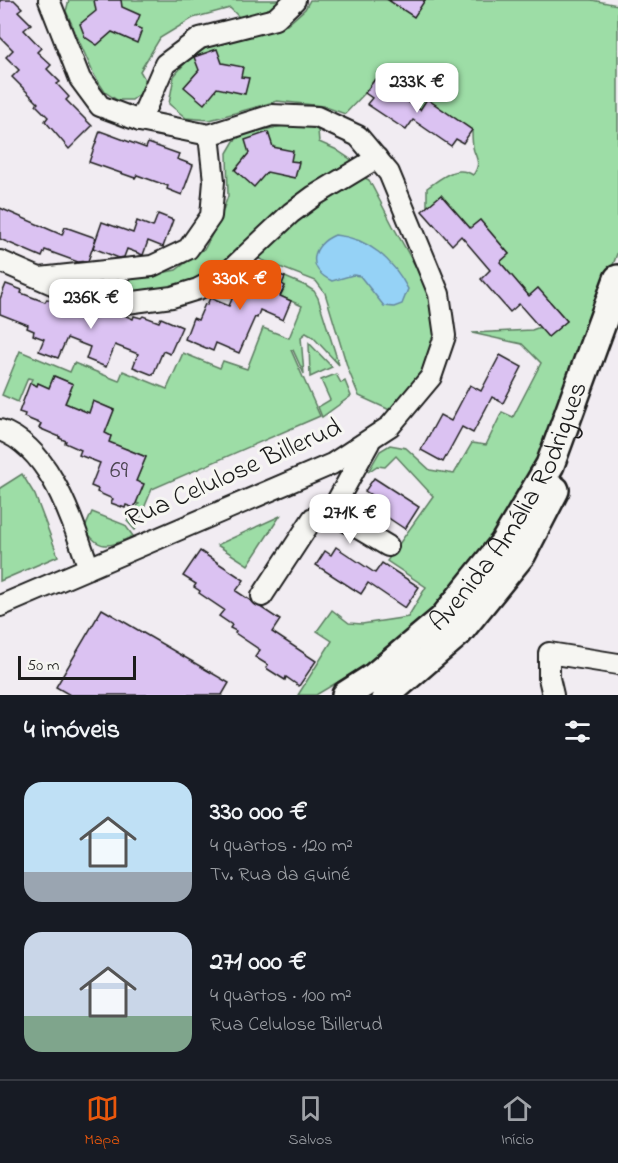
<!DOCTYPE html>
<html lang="pt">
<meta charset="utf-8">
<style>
:root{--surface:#171b24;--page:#242831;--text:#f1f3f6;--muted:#9ea1a6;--line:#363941;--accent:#ea580c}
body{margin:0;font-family:"Indie Flower",sans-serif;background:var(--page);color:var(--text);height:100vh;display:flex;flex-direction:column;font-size:22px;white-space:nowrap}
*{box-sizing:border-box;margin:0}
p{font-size:20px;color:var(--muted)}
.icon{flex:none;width:33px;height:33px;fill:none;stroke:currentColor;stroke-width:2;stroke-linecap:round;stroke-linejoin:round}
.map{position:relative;height:695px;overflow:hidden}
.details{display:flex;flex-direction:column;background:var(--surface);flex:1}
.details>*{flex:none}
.scale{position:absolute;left:18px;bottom:15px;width:118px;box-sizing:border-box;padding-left:6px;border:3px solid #1c1c1c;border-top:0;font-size:16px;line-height:21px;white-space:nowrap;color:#1c1c1c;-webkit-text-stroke:4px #f6f6f2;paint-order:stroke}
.price{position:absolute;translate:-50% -51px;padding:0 14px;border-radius:12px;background:#fff;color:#222;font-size:20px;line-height:39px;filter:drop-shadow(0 2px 3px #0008)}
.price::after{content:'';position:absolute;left:50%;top:36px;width:18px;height:14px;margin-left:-9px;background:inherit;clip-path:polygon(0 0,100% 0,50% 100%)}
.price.on{background:var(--accent);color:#fff}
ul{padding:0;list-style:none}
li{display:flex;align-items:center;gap:18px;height:150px;padding:0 24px}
li span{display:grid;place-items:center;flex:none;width:168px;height:120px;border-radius:18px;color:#555}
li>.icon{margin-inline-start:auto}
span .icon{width:72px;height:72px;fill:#fffc;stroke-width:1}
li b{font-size:26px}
h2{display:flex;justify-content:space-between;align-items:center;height:72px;padding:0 24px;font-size:26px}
.tab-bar{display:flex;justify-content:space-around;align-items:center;height:84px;border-top:2px solid var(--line);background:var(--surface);font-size:16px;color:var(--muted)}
.tab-bar a{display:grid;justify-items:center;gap:3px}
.tab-bar .on{color:var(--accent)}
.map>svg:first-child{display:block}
.green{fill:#9ddda6;stroke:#5c7c61;stroke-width:1.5}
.water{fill:#95d2f6;stroke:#65899f;stroke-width:1.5}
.building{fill:#dbc2f2;stroke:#1c1c1c;stroke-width:1.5}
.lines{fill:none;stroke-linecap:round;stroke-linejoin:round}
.minor-casing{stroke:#1c1c1c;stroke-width:24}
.secondary-casing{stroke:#1c1c1c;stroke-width:32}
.minor{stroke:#f6f6f2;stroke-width:20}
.secondary{stroke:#f6f6f2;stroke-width:27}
.labels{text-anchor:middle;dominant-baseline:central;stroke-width:6;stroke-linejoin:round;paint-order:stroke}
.number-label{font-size:24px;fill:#4c4652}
.street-label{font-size:27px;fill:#1c1c1c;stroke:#f6f6f2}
</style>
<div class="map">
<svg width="618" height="695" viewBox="0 0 618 695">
<rect width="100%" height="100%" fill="#f1ecf2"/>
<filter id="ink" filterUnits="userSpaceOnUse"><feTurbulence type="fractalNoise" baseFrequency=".0167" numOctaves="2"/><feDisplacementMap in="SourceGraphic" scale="12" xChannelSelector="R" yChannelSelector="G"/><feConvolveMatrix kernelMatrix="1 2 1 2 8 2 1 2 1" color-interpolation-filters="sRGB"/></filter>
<g filter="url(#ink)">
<g class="green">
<polygon points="69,0 284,0 263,13 240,18 230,8 193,18 160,38 140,71 147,83 142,92 132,100 117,100 105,92 94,75 66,11"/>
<path d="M 310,0 L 592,0 L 618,5 L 618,251 L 575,369 L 519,501 L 465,577 L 423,620 L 368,664 L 316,695 L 298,695 L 332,641 L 317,631 L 332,610 L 349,623 L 362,624 L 408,617 L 426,587 L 387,561 L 433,496 L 396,456 L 385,467 L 377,466 L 368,472 L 380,451 L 390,445 L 406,448 L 430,470 L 454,474 L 472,443 L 486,445 L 502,412 L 513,417 L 541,363 L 522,344 L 472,333 L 532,330 L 540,327 L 548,337 L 567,321 L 538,288 L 529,296 L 500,262 L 509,254 L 480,220 L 470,228 L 441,195 L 427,207 L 427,188 C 442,178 456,164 473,175 C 480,165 478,161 474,151 C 472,145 472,136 472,130 L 427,99 L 420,110 L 375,79 L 365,93 L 345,114 L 323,106 L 277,101 L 210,120 L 186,118 L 169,104 L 174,76 L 191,56 L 209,46 L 287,25 L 305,9 Z"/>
<polygon points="288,125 302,125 318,130 319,142 335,149 353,161 353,164 221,266 186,283 154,292 105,293 95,289 96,284 101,282 108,284 176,270 205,248 220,219 228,196 227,153 234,141 244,134"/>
<polygon points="363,177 369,180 393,226 436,303 439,331 428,362 392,411 359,396 348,369 325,293 316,281 254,257 311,208"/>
<polygon points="285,277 306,286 314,291 318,298 339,365 313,337 306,333 301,337 304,374 293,350 291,350 320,416 152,489 135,530 127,521 139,504 136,503 143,484 136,481 146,457 126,449 121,461 102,458 111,436 105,433 114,410 94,402 89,413 64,406 73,384 54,376 49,388 38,383 37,386 30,383 32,379 28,378 18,402 2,395 20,351 70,372 74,363 119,381 123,371 167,389 183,353 220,368 223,361 247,369 263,328 289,338 302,306 280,296 285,286 282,284"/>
<polygon points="309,343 332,367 310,377"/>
<polygon points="336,374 341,383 345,381 351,396 322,417 318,407 330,400 321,380"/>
<polygon points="22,474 35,495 58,556 0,581 0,488"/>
<path d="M 92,512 L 125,525 L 133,536 C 111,546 99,553 85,528 Z"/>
<polygon points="280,516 248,565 217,545"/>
</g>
<path class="water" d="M 335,235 C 369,238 393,260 408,289 L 402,304 L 394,307 L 384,306 L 360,276 L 353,275 L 332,281 C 306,269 311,245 335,235 Z"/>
<g class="building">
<polygon points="0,0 14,0 22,8 18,11 31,24 24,30 41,48 37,52 51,65 47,69 60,82 57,84 69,97 66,100 92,126 69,149 45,121 48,117 36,105 38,103 12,77 19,70 6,57 13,50 0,37"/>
<polygon points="94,0 121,0 122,7 140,15 135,27 142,29 137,43 112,32 97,45 85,37 80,24 96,11"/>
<polygon points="388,0 425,0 414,17"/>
<polygon points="217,49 222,63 243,67 241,77 249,78 245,94 217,88 204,104 184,87 199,70 194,57"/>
<polygon points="375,79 420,110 427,99 472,130 463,143 456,139 451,146 413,120 406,130 367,104 372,98 365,93"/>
<polygon points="100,131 146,148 148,143 179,154 177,159 193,165 182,195 167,189 168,186 137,175 135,178 89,162"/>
<polygon points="268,132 273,147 293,151 291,161 299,162 295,178 267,172 254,187 235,170 249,153 245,140"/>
<polygon points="441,195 470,228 480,220 509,254 500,262 529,296 538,288 567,321 548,337 519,304 510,312 481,279 490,270 461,236 452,245 422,211"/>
<polygon points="0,208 62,235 65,227 96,238 88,261 78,262 45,250 42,257 0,239"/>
<polygon points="158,214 173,220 163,247 148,241 143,255 127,249 124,257 119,258 93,248 102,222 133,233 137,221 153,227"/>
<polygon points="254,264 285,277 282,284 285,286 280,296 291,301 283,320 260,310 257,318 255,317 239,353 216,343 213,351 185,339 193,318 198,320 205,304 207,305 210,298 229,306 238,285 242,287 249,270 251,271"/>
<polygon points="6,284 22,290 21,293 45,302 47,299 63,306 64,302 80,309 111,315 124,315 133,319 134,316 141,318 143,316 159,322 161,318 182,327 170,354 163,351 153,375 133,367 138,354 115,345 106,367 86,359 90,347 67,338 58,358 39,351 44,339 33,335 34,331 27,328 28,325 0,314 0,299"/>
<polygon points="500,355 522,367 503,403 492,397 473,433 462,427 443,462 421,450 440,415 451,421 470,385 481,391"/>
<polygon points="54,376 73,384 65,403 89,413 93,401 114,410 105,433 111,436 109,442 146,457 136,481 144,484 134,508 126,505 125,508 111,503 113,499 97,492 98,489 91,486 100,463 79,455 81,450 65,443 66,441 59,438 60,437 39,428 41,424 24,417 25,414 19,412 30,383 37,386 38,383 49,388"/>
<polygon points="374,478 419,507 405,529 366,503 371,495 365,491"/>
<polygon points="336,547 375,573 382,563 419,587 405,608 368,583 361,594 316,565 325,551 331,555"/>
<polygon points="200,551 244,580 236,591 280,620 272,632 316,661 299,686 286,677 285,680 266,668 268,665 255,657 260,650 235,633 236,631 230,628 232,625 219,616 224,610 199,593 200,591 194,587 196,584 183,576"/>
<polygon points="102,609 229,683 222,695 70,695 56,687"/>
</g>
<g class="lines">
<g class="minor-casing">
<g id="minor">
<polyline points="140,121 165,64 200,38 275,19 295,0"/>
<polyline points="0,261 82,297 119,304 172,297 198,289 225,275 291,213 314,196 377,158"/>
<polyline points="40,278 152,266 188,249 211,216 214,181 209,135"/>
<path d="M 0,430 C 52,449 72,521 89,568"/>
<polyline points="331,512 388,546"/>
<polyline points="262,596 313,518 331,512 369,443"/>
<polyline points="0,606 332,464 390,426 431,377 445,336 439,294 389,173 358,136 317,117 272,115 209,135 140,121 100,106 80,79 49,0"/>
<polyline points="553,695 549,678 549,653 618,664"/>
</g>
</g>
<g class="secondary-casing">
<g id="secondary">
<path id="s1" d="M 346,695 L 374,677 L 443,619 L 504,543 L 550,465 L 618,279"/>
<polyline points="386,695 458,633 522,554 555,490"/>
</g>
</g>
<use href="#minor" class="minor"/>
<use href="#secondary" class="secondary"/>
</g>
</g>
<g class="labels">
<g class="number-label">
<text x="119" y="471">69</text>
</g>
<g class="street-label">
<text transform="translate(234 474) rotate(-24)">Rua Celulose Billerud</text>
<text stroke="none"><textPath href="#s1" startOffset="255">Avenida Amália Rodrigues</textPath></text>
</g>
</g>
</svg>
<div class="scale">50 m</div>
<b class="price" style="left:417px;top:114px">233K €</b>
<b class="price on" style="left:240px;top:311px">330K €</b>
<b class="price" style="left:91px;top:330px">236K €</b>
<b class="price" style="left:350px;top:545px">271K €</b>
</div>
<section class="details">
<h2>4 imóveis<svg class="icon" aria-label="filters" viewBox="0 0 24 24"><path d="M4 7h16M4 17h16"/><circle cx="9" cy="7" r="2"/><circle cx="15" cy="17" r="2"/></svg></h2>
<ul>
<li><span style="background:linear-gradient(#bfe0f5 75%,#9aa5b1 0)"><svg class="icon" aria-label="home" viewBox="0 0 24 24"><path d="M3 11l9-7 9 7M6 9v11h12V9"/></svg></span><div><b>330 000 €</b><p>4 quartos · 120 m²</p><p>Tv. Rua da Guiné</p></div></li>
<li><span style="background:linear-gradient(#c9d6e8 70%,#7fa58c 0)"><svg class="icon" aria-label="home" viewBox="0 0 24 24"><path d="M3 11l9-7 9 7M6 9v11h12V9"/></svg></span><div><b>271 000 €</b><p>4 quartos · 100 m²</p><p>Rua Celulose Billerud</p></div></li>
</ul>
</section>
<nav class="tab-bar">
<a class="on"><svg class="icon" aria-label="map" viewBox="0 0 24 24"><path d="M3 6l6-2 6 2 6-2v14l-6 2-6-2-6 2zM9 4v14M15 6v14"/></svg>Mapa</a>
<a><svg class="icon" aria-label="saved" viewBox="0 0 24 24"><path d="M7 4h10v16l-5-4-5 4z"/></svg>Salvos</a>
<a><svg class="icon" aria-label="home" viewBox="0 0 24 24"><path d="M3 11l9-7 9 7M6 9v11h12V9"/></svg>Início</a>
</nav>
